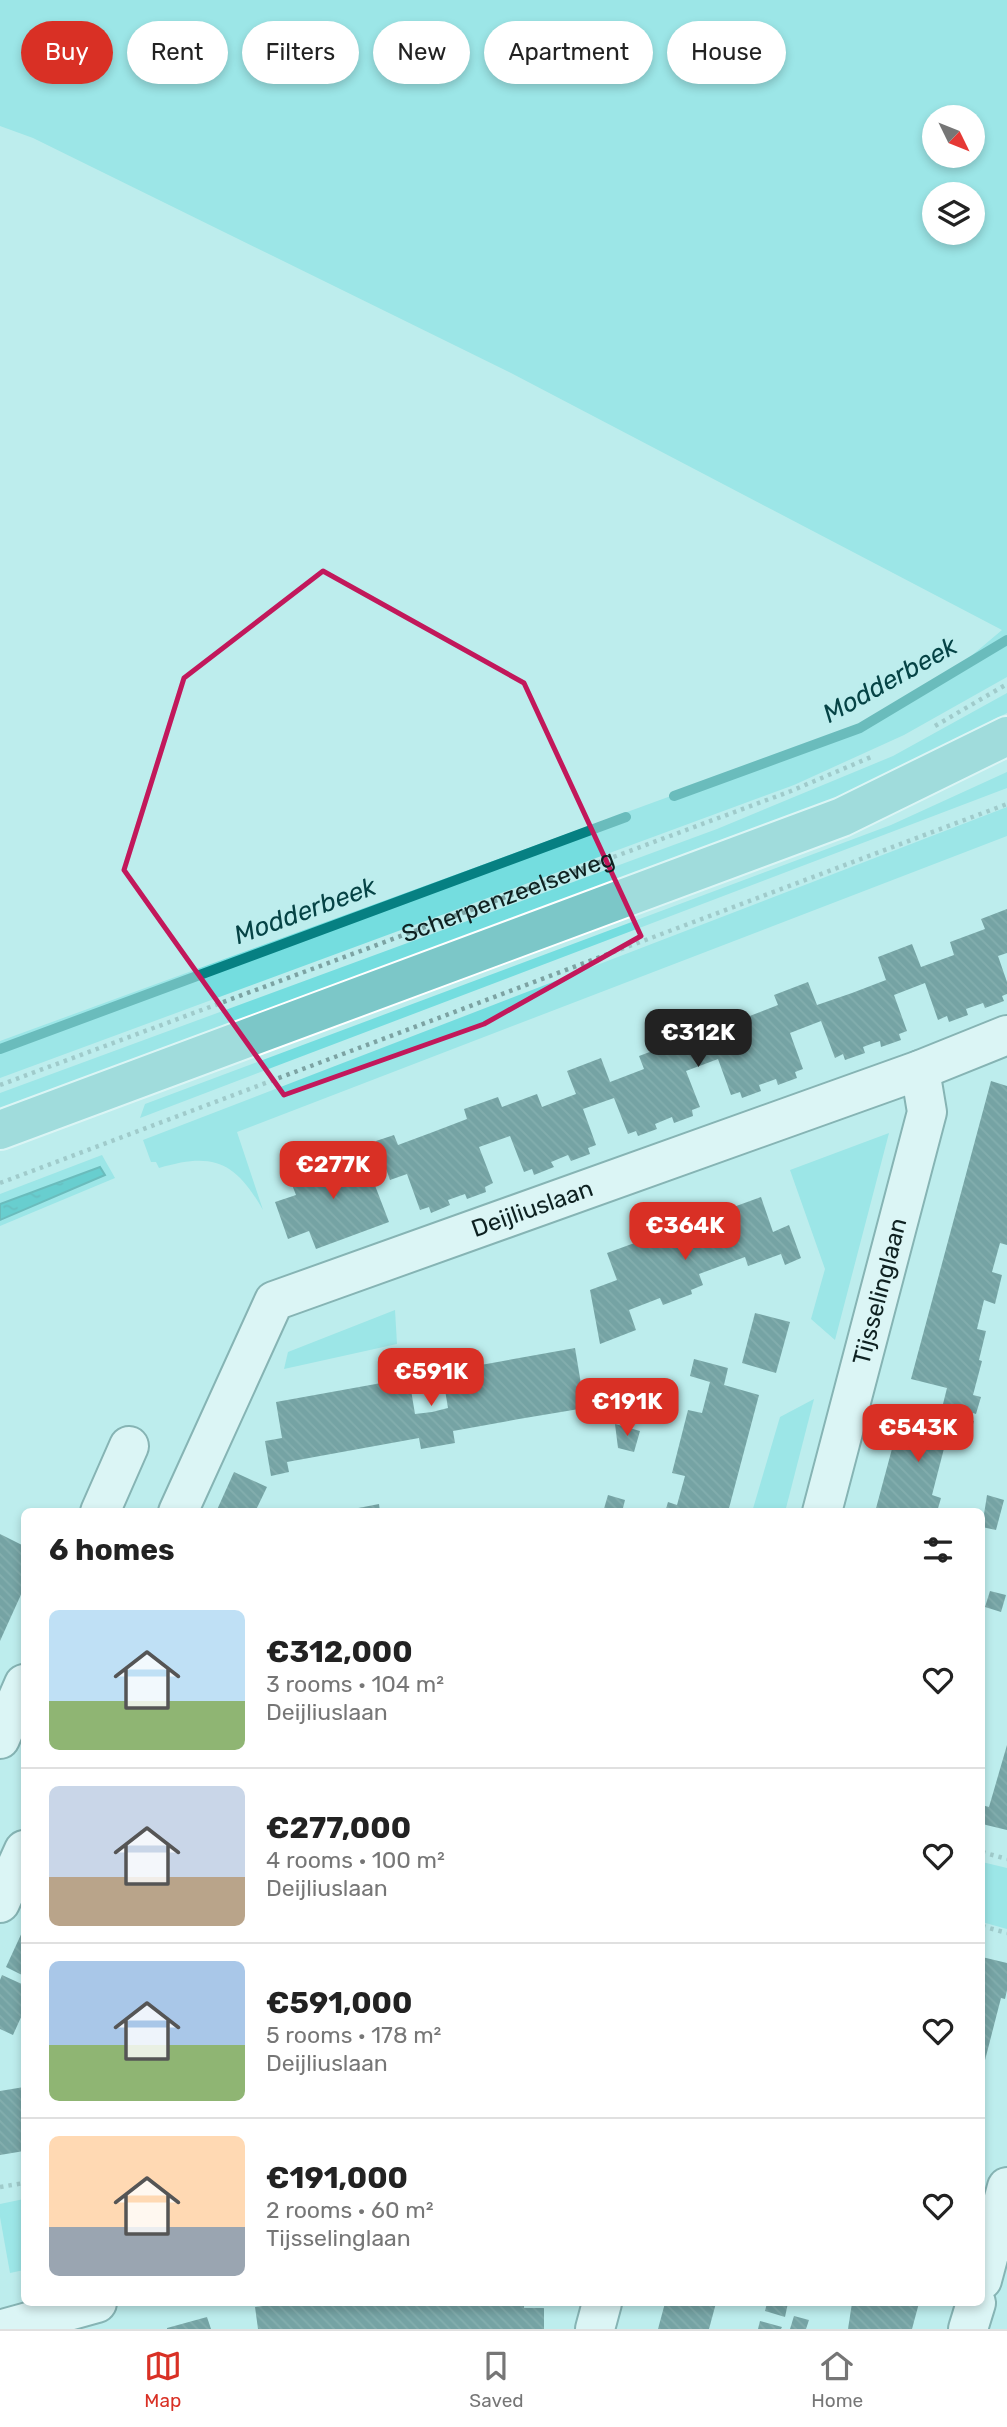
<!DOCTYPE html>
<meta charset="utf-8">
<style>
:root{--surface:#fff;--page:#f2f2f2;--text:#222;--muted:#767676;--line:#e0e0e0;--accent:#d93025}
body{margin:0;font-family:Rubik,sans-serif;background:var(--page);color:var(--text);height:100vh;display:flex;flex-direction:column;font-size:26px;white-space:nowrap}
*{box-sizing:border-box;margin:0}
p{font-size:23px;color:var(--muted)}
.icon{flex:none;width:38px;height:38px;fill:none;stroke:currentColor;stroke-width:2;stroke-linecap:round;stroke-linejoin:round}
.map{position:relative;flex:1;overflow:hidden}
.drawer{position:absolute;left:21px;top:1508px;width:964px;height:798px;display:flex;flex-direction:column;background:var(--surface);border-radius:10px;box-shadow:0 4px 10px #0003}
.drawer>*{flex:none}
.hud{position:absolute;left:21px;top:21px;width:966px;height:63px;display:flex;gap:14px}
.needle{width:46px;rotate:133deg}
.tools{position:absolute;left:922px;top:105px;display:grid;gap:14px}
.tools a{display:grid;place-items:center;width:63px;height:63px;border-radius:50%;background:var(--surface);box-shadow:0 4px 10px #0003;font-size:35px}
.price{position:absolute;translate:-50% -60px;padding:0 16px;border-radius:14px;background:var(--accent);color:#fff;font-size:23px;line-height:46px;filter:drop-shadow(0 2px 4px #0008)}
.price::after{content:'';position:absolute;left:50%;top:42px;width:21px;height:16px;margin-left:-10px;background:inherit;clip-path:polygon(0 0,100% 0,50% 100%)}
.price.current{background:#222;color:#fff}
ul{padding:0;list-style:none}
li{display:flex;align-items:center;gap:21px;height:175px;padding:0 28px}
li+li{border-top:2px solid var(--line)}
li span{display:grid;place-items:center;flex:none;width:196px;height:140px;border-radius:10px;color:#555}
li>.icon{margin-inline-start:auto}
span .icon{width:84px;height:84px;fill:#fffc;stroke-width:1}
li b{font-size:30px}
h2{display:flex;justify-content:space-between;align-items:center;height:84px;padding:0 28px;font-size:30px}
.chip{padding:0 24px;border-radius:32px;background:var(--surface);box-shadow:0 4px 10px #0003;font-size:24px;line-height:63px}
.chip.current{background:var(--accent);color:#fff}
.tab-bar{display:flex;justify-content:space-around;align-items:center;height:98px;border-top:2px solid var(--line);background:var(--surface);font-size:19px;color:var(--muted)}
.tab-bar a{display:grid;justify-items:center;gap:4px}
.tab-bar .current{color:var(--accent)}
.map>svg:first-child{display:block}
.grass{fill:#74dddf;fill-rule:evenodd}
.water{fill:url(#water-ripples);stroke:#068082;stroke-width:2}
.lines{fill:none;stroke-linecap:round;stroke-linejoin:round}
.stream{stroke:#068082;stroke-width:10}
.building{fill:url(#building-back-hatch)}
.minor-casing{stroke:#436f6f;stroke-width:42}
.major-casing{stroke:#fff;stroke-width:42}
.path{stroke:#7da3a3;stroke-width:4.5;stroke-dasharray:3.5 5;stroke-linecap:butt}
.minor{stroke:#fff;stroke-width:38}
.major{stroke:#7cc7c8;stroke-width:38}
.marked{fill:none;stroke:#c2185b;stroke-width:5;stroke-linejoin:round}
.labels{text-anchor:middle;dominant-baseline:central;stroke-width:7;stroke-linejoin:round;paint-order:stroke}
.street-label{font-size:24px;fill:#0e2121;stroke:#bdeded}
.water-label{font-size:26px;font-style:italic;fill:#054345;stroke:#bdeded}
</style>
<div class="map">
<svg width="1007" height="2329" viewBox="0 0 1007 2329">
<defs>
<pattern id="water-ripples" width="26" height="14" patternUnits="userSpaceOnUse" patternTransform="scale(1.75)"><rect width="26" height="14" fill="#02a8ab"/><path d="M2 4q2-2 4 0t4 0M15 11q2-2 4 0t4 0" fill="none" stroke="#02888b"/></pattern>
<pattern id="building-back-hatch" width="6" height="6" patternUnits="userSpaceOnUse" patternTransform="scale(1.75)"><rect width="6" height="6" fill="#1e4b4c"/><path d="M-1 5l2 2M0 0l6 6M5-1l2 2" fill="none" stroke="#3d6262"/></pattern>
</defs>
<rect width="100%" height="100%" fill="#bdeded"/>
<g class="grass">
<path d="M 0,0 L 1007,0 L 1007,677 L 904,735 L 794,785 L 0,1078 L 0,1041 L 841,734 L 938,684 L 1002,630 L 511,373 L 33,138 L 0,126 ZM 934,117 L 973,117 L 973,156 L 934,156 ZM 934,194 L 973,194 L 973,233 L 934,233 Z"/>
<polygon points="1007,693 1007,713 871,783 692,857 0,1112 0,1093 717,829 893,756"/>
<polygon points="1007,772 1007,788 140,1118 145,1104 891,825"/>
<path d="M 1007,807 L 1007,836 L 237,1132 L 263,1210 C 235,1161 213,1152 159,1168 L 156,1162 L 151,1162 L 143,1140 Z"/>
<polygon points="889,1133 835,1340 811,1319 825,1269 790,1170"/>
<polygon points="102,1155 115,1178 0,1226 0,1194"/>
<polygon points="395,1310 397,1344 284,1369 288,1352"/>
<polygon points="814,1399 785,1512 752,1512 780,1417"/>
<polygon points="982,1862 1007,1868 1007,1929 982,1922"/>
<polygon points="24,2199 24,2270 10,2273 0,2217 0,2204"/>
</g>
<polygon class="water" points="100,1167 105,1175 0,1220 0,1204"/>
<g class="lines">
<g class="stream">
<polyline points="674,796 860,728 1007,640"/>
<polyline points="0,1049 626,817"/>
</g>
</g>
<g class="building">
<polygon points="1007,909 1007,953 998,956 1007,982 1007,994 1002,996 1004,1001 985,1008 983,1003 966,1009 968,1015 949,1022 947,1016 938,1020 925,983 894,995 907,1031 899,1034 901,1040 881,1047 880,1041 871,1044 863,1047 865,1053 845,1060 843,1054 835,1058 821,1021 790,1033 803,1069 795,1072 797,1078 778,1085 776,1079 759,1085 761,1091 742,1098 740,1092 731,1095 718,1059 686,1071 700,1107 692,1110 693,1116 674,1123 672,1117 655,1124 657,1129 638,1136 636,1131 628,1134 614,1098 583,1109 596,1145 588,1148 590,1154 571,1161 568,1155 551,1162 554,1167 534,1175 532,1169 524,1172 510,1136 479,1147 493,1183 485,1187 486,1192 467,1199 465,1194 448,1200 450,1205 431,1213 429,1207 420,1210 407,1174 390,1180 376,1141 394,1135 398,1145 433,1132 467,1119 464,1109 498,1097 502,1107 537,1094 542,1107 576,1094 567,1071 601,1058 610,1082 644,1069 639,1056 674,1043 670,1032 705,1020 708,1030 742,1019 778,1005 774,995 808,982 817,1005 852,993 886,980 878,957 912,944 921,967 954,955 950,942 985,929 981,919"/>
<polygon points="991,1081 1007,1086 1007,1245 1000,1243 992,1272 1002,1275 995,1304 984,1300 977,1329 986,1331 979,1360 982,1361 973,1395 981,1397 976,1414 943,1404 947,1388 911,1379"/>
<polygon points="361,1149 389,1222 316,1249 309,1231 288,1239 275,1202 296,1195 289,1177"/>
<polygon points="761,1197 773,1232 789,1225 801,1258 785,1265 781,1254 748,1266 745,1257 699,1274 703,1285 691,1290 692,1294 663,1305 660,1298 629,1310 636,1330 600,1344 590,1290 617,1280 607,1253"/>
<polygon points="755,1313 790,1322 776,1373 742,1363"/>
<polygon points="575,1348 581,1384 598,1381 604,1416 587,1419 585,1408 519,1419 453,1431 455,1443 421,1449 419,1438 287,1462 289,1472 271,1476 265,1441 282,1438 276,1402 409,1378 415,1414 432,1412 448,1408 442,1372"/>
<polygon points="694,1359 728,1368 724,1385 759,1395 728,1512 665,1512 668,1502 677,1505 685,1476 672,1473 688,1410 702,1413 710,1382 690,1376"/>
<polygon points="934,1410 974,1421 969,1438 948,1433 932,1495 941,1498 937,1512 875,1512 900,1419 929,1427"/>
<polygon points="615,1424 640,1431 634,1452 618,1448"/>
<polygon points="234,1472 267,1487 255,1512 216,1512"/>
<polygon points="608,1495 625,1500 622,1512 603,1512"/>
<polygon points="987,1495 1004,1500 996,1530 982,1527"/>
<polygon points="379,1504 380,1512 348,1512 348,1510"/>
<polygon points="0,1534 24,1546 24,1588 0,1641"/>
<polygon points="990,1591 1006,1595 1001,1612 985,1607"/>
<polygon points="1007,1745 1007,1830 982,1824 982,1805 989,1807"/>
<polygon points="24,1928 24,1976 6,1967"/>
<polygon points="982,1957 1007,1963 1007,1990 1005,1999 1001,1998 983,2068"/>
<polygon points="2,1975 24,1985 24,2016 22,2015 13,2035 0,2029 0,1980"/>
<polygon points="24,2087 24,2151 0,2155 0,2091"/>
<polygon points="287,2303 524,2303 524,2308 544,2308 544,2329 258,2329 255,2307"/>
<polygon points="665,2303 716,2303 709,2329 658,2329"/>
<polygon points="767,2303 788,2303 785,2317 765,2311"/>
<polygon points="852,2303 919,2303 912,2329 848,2329"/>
<polygon points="794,2316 809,2320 806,2329 790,2329"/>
<polygon points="207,2317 211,2329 167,2329 167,2328"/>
<polygon points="760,2321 782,2327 781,2329 758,2329"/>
</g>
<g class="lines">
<g class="minor-casing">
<g id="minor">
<polyline points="100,1512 129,1446"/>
<path id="s2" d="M 178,1512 L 274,1301 L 920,1070 L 1007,1035"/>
<path id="s3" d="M 822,1512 L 927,1112 L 920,1070"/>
<polyline points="0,1739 24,1684"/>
<polyline points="0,1903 24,1850"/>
<polyline points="982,2280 1007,2187"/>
<polyline points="3,2329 97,2303"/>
<polyline points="595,2329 602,2303"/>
<polyline points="968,2329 976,2303"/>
</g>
</g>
<g class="major-casing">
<polyline id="major" points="0,1130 842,817 1007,736"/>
</g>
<g class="path">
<polyline points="935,726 1007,684"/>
<path id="s1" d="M 0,1085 L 791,791 L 871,757"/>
<polyline points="0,1183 1007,804"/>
<polyline points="982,1852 1007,1859"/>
<polyline points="982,1926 1007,1933"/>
<polyline points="0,2187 24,2183"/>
</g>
<use href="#minor" class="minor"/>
<use href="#major" class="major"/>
</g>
<path d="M0 0H1007V2329H0ZM 323,571 L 524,683 L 641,936 L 484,1024 L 284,1095 L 124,870 L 184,678 Z" fill="#bdeded" fill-opacity=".55" fill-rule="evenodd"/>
<path class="marked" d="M 323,571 L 524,683 L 641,936 L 484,1024 L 284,1095 L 124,870 L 184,678 Z"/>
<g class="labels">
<g class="street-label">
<text stroke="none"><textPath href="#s1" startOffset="542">Scherpenzeelseweg</textPath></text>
<text stroke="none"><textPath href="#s2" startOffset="506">Deijliuslaan</textPath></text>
<text stroke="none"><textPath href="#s3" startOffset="228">Tijsselinglaan</textPath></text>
</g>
<g class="water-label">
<text transform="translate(890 680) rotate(-29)">Modderbeek</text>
<text transform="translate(305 911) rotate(-20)">Modderbeek</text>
</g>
</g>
</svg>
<div class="tools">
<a><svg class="needle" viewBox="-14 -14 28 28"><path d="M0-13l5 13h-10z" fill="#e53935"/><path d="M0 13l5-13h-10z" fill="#767676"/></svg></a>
<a><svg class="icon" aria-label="layers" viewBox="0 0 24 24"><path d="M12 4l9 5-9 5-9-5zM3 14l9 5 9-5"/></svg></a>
</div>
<b class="price current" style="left:698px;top:1069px">€312K</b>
<b class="price" style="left:333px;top:1201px">€277K</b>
<b class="price" style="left:685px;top:1262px">€364K</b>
<b class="price" style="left:431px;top:1408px">€591K</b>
<b class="price" style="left:627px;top:1438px">€191K</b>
<b class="price" style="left:918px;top:1464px">€543K</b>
<div class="hud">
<a class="chip current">Buy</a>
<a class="chip">Rent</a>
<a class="chip">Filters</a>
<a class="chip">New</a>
<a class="chip">Apartment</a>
<a class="chip">House</a>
</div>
<section class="drawer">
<h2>6 homes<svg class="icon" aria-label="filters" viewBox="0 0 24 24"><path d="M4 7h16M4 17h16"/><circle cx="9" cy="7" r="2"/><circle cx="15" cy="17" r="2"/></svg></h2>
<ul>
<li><span style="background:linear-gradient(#bfe0f5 65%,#8fb573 0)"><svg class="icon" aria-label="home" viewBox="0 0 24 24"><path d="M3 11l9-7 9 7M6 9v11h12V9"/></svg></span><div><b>€312,000</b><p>3 rooms · 104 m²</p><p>Deijliuslaan</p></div><svg class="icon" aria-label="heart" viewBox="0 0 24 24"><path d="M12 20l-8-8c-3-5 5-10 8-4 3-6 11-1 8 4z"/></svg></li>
<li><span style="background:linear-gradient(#c9d6e8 65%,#b9a48a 0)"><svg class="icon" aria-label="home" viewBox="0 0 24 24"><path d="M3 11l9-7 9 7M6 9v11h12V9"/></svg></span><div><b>€277,000</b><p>4 rooms · 100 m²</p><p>Deijliuslaan</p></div><svg class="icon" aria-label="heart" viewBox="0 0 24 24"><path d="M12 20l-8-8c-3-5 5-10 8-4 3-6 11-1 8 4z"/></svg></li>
<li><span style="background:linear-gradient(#a9c7e8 60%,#8fb573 0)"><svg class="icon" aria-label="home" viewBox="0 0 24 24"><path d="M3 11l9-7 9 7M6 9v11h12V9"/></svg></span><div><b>€591,000</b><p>5 rooms · 178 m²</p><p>Deijliuslaan</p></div><svg class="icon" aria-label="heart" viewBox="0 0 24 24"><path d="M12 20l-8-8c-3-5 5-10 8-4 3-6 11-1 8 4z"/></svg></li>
<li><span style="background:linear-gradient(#ffd9b3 65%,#9aa5b1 0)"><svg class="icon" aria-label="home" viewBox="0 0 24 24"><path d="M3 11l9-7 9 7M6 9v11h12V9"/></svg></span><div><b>€191,000</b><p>2 rooms · 60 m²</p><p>Tijsselinglaan</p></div><svg class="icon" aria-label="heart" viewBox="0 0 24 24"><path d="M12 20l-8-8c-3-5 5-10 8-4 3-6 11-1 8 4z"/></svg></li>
</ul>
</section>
</div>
<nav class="tab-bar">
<a class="current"><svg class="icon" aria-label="map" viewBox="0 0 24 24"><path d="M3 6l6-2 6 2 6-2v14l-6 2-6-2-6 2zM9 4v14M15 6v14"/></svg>Map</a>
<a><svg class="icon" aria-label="saved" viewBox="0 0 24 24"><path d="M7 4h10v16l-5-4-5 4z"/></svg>Saved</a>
<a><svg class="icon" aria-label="home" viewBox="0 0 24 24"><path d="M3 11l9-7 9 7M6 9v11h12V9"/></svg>Home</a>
</nav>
